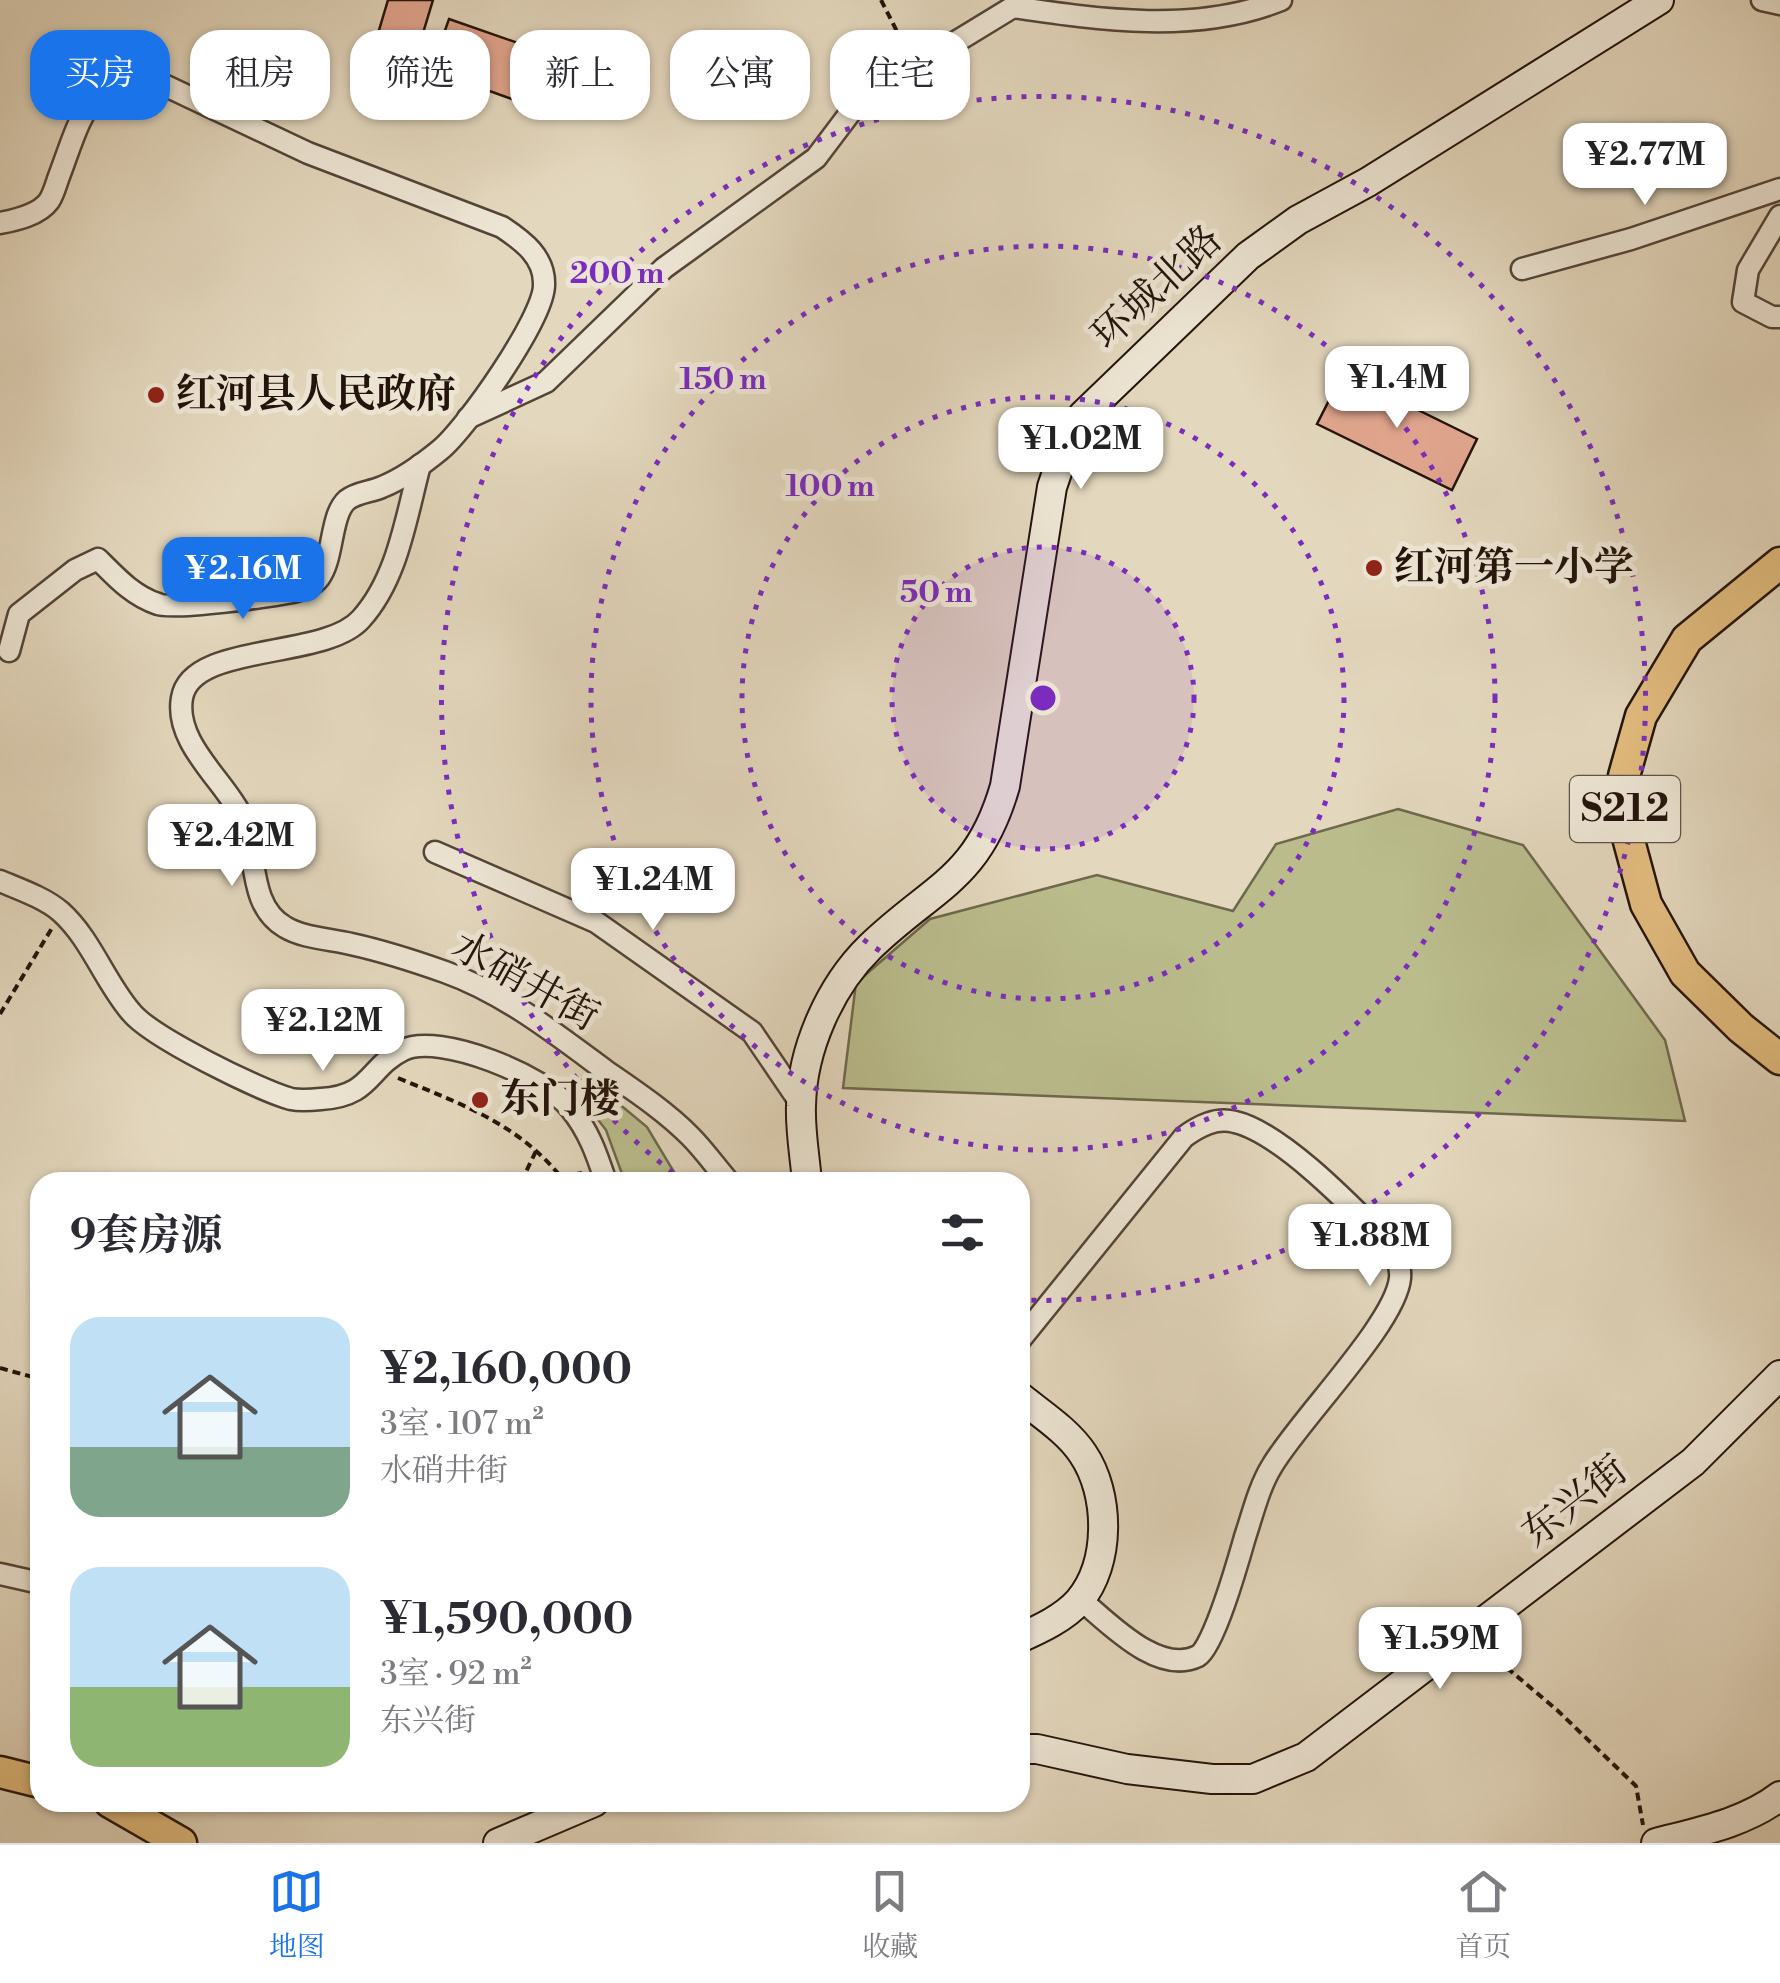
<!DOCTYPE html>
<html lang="zh">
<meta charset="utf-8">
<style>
:root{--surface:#fff;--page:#f2f2f3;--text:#2b2b33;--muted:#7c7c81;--line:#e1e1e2;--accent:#1a73e8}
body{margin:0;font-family:"Libre Bodoni","Noto Serif SC",serif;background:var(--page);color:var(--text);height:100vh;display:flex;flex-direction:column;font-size:38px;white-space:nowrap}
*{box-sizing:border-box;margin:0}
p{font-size:32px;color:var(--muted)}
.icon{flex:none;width:55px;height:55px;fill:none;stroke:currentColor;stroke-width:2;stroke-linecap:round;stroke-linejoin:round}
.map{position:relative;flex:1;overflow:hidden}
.panel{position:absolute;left:30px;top:1172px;width:1000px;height:640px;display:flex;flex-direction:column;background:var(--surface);border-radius:30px;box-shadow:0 2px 8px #0004}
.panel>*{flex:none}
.hud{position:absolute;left:30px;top:30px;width:1000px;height:90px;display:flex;gap:20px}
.price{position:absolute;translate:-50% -85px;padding:0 22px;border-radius:20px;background:#fff;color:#222;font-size:32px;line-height:65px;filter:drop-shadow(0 2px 5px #0008)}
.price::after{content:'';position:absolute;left:50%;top:60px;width:30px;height:22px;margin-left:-15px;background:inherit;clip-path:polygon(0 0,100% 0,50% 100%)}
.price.current{background:var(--accent);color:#fff}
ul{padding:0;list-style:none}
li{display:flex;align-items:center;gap:30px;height:250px;padding:0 40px}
li span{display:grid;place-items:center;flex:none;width:280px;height:200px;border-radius:30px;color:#555}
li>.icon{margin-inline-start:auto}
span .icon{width:120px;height:120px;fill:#fffc;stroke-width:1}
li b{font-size:42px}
h2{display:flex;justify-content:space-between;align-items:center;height:120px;padding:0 40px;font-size:42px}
.chip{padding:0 35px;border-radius:30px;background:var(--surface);box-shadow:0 2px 8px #0004;font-size:35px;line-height:90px}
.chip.current{background:var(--accent);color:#fff}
.tabs{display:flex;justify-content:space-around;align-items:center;height:140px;border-top:2px solid var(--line);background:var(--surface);font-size:28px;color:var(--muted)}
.tabs a{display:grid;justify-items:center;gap:5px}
.tabs .current{color:var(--accent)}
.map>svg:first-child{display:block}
.green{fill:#babc8c;stroke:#6e684c;stroke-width:2.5}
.building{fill:#e1a58e;stroke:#23130b;stroke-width:2.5}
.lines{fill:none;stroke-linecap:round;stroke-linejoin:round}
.street-casing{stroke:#534438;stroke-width:25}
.secondary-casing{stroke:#23130b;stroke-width:32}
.primary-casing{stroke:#23130b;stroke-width:35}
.path{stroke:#23130b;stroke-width:4;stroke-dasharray:8 5;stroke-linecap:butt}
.street{stroke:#ede5d4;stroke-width:20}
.secondary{stroke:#ede5d4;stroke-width:28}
.primary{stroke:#e2bc7e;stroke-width:30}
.ring{fill:none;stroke:#7b2cbf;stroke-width:5;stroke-dasharray:5 10}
.poi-dot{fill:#8f2418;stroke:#ede5d4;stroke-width:4}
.labels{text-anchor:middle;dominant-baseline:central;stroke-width:10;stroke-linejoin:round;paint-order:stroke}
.shield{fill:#ede5d4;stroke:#605247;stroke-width:2.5}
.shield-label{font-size:38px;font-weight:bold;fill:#23130b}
.street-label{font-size:40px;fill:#23130b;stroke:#ede5d4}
.poi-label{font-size:40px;font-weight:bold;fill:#23130b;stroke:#ede5d4;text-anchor:start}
.centre{fill:#7b2cbf;stroke:#ede5d4;stroke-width:5}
.ring-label{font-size:30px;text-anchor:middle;font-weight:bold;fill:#7b2cbf;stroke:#ede5d4;stroke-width:10;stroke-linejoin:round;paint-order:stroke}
</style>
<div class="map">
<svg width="1780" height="1843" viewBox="0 0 1780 1843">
<rect width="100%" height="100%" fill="#e3d7bd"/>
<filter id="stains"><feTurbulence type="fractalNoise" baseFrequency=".002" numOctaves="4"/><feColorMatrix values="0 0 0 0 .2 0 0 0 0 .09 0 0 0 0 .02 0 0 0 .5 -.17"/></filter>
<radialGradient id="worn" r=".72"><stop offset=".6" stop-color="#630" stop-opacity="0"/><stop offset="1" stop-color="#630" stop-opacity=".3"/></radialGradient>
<g class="green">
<polygon points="1398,809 1523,845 1665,1040 1685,1121 843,1088 856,983 930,919 1097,875 1233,911 1276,844"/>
<polygon points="588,1078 647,1127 680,1182 625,1182 606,1130 576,1091 581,1080"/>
</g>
<g class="building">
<polygon points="388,0 433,0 407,86 366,74"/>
<polygon points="449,19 541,51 523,103 431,70"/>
<polygon points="1343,373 1477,439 1452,490 1317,424"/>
</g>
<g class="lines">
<g class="street-casing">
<g id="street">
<polyline points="1762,0 1780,4"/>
<polyline points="1780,216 1748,270 1743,302 1772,317 1780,317"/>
<path d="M 0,223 C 16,220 39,215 49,201 C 53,195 56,185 58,179 C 80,122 89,63 164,85 L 308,153 L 502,227 C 523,241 545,257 544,285 C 544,318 466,429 440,450 C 423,464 402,479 382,487 C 371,492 357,492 347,500 C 330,515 334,558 319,578 C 314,585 302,590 293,592 C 272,596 173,610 158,604 C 133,596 116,577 98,559 L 75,570 L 19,614 L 9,651"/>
<polyline points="1522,269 1631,239 1780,189"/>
<path d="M 468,418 L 546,382 L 664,268 L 816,158 L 859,101 L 1013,7 C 1100,20 1197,34 1281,0"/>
<path d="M 420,465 C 406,517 398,578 361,619 C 325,660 191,642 182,698 C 174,743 225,781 242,817 C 258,852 247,905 285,927 C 303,938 330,939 351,944 C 383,951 414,961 445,972 C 504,993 556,1034 606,1071 C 635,1091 665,1111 690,1136 C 704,1150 716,1167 729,1182"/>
<polyline points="435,852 596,922 752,1032 801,1104"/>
<path d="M 0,881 C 19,889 45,898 61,912 C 91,939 105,982 131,1012 C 151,1037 259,1090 291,1099 C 301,1101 311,1100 321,1099 C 372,1096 368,1067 403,1050 C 440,1032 546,1077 570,1108 C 589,1131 597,1155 606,1182"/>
<path d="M 1020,1340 L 1184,1137 C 1199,1126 1216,1117 1235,1122 C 1283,1133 1358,1213 1394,1249 C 1397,1258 1401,1267 1400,1278 C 1396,1323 1299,1420 1272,1466 C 1259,1487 1253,1513 1245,1537 C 1239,1558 1214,1647 1198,1656 C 1158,1676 1108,1622 1080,1599"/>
<polyline points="0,1574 40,1583"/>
</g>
</g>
<g class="secondary-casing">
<g id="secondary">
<path d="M 807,1182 C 805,1157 800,1131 801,1106 C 802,1049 830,986 870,947 C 933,886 978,880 1005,786 L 1052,487 L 1067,443 L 1083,415 L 1248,256 L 1298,220 L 1368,182 L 1659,0"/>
<path d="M 1020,1397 C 1041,1414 1068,1431 1083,1454 C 1110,1494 1111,1563 1079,1601 C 1064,1618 1040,1629 1020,1638"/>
<polyline points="1020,1749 1037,1749 1127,1769 1212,1779 1253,1779 1306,1757 1693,1462 1780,1375"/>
<polyline points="498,1843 594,1802"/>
<path d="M 1656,1843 C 1698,1832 1745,1823 1780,1796"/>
</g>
</g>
<g class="primary-casing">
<g id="primary">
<polyline points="1780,563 1687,639 1641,716 1624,776 1626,830 1646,904 1685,973 1741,1028 1780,1059"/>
<polyline points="0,1772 40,1782"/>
<polyline points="110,1802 181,1843"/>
</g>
</g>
<g class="path">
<polyline points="881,0 906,49"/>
<polyline points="0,1014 52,928"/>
<path d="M 398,1078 C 461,1104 517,1123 561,1177 L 582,1173"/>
<polyline points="521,1182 536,1151"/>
<polyline points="0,1368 40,1379"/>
<polyline points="1487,1651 1557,1710 1636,1786 1643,1825"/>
</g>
<use href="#street" class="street"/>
<use href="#secondary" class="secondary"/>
<use href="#primary" class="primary"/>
</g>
<circle cx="1043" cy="698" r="151" fill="#7b2cbf" fill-opacity=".12"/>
<g class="ring">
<circle cx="1043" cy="698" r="151"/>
<circle cx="1043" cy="698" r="301"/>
<circle cx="1043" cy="698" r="452"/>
<path d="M685 1182A602 602 0 1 1 1022 1300"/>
</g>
<g class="poi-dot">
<circle cx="156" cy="395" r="10"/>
<circle cx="1374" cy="568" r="10"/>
<circle cx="480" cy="1100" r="10"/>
</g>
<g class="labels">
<rect class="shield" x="1570" y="776" width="110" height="66" rx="8"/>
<g class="shield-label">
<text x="1625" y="809">S212</text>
</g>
<g class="street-label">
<text transform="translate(1157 288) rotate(-43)">环城北路</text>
<text transform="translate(525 982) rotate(29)">水硝井街</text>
<text transform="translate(1575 1502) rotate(-38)">东兴街</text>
</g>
<g class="poi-label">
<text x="176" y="395">红河县人民政府</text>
<text x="1394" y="568">红河第一小学</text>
<text x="500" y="1100">东门楼</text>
</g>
</g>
<circle cx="1043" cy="698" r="15" class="centre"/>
<g class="ring-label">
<text x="617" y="283">200 m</text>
<text x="723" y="389">150 m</text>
<text x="830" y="496">100 m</text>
<text x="936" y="602">50 m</text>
</g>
<rect width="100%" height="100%" filter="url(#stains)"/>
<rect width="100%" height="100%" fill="url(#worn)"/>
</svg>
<b class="price" style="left:1645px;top:208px">¥2.77M</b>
<b class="price" style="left:1397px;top:431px">¥1.4M</b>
<b class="price" style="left:1081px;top:492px">¥1.02M</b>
<b class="price current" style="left:243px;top:622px">¥2.16M</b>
<b class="price" style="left:232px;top:889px">¥2.42M</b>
<b class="price" style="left:653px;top:933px">¥1.24M</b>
<b class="price" style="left:323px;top:1074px">¥2.12M</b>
<b class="price" style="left:1370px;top:1289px">¥1.88M</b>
<b class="price" style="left:1440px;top:1692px">¥1.59M</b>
<div class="hud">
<a class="chip current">买房</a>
<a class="chip">租房</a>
<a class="chip">筛选</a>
<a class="chip">新上</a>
<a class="chip">公寓</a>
<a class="chip">住宅</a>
</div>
<section class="panel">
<h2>9套房源<svg class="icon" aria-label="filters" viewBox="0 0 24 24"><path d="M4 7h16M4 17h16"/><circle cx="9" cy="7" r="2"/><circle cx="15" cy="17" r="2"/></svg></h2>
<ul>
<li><span style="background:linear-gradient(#bfe0f5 65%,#7fa58c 0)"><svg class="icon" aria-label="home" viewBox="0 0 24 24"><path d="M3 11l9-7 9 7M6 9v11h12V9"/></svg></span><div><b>¥2,160,000</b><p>3室 · 107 m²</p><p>水硝井街</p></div></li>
<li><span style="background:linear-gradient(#bfe0f5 60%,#8fb573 0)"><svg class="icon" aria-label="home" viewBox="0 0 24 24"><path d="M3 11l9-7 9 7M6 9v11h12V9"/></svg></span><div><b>¥1,590,000</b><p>3室 · 92 m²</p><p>东兴街</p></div></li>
</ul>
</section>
</div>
<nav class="tabs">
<a class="current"><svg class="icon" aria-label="map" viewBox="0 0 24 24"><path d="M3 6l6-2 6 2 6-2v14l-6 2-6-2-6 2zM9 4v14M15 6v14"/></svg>地图</a>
<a><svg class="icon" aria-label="saved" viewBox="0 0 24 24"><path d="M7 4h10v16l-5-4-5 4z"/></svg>收藏</a>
<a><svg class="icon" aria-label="home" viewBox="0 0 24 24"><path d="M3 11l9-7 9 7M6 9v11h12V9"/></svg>首页</a>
</nav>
